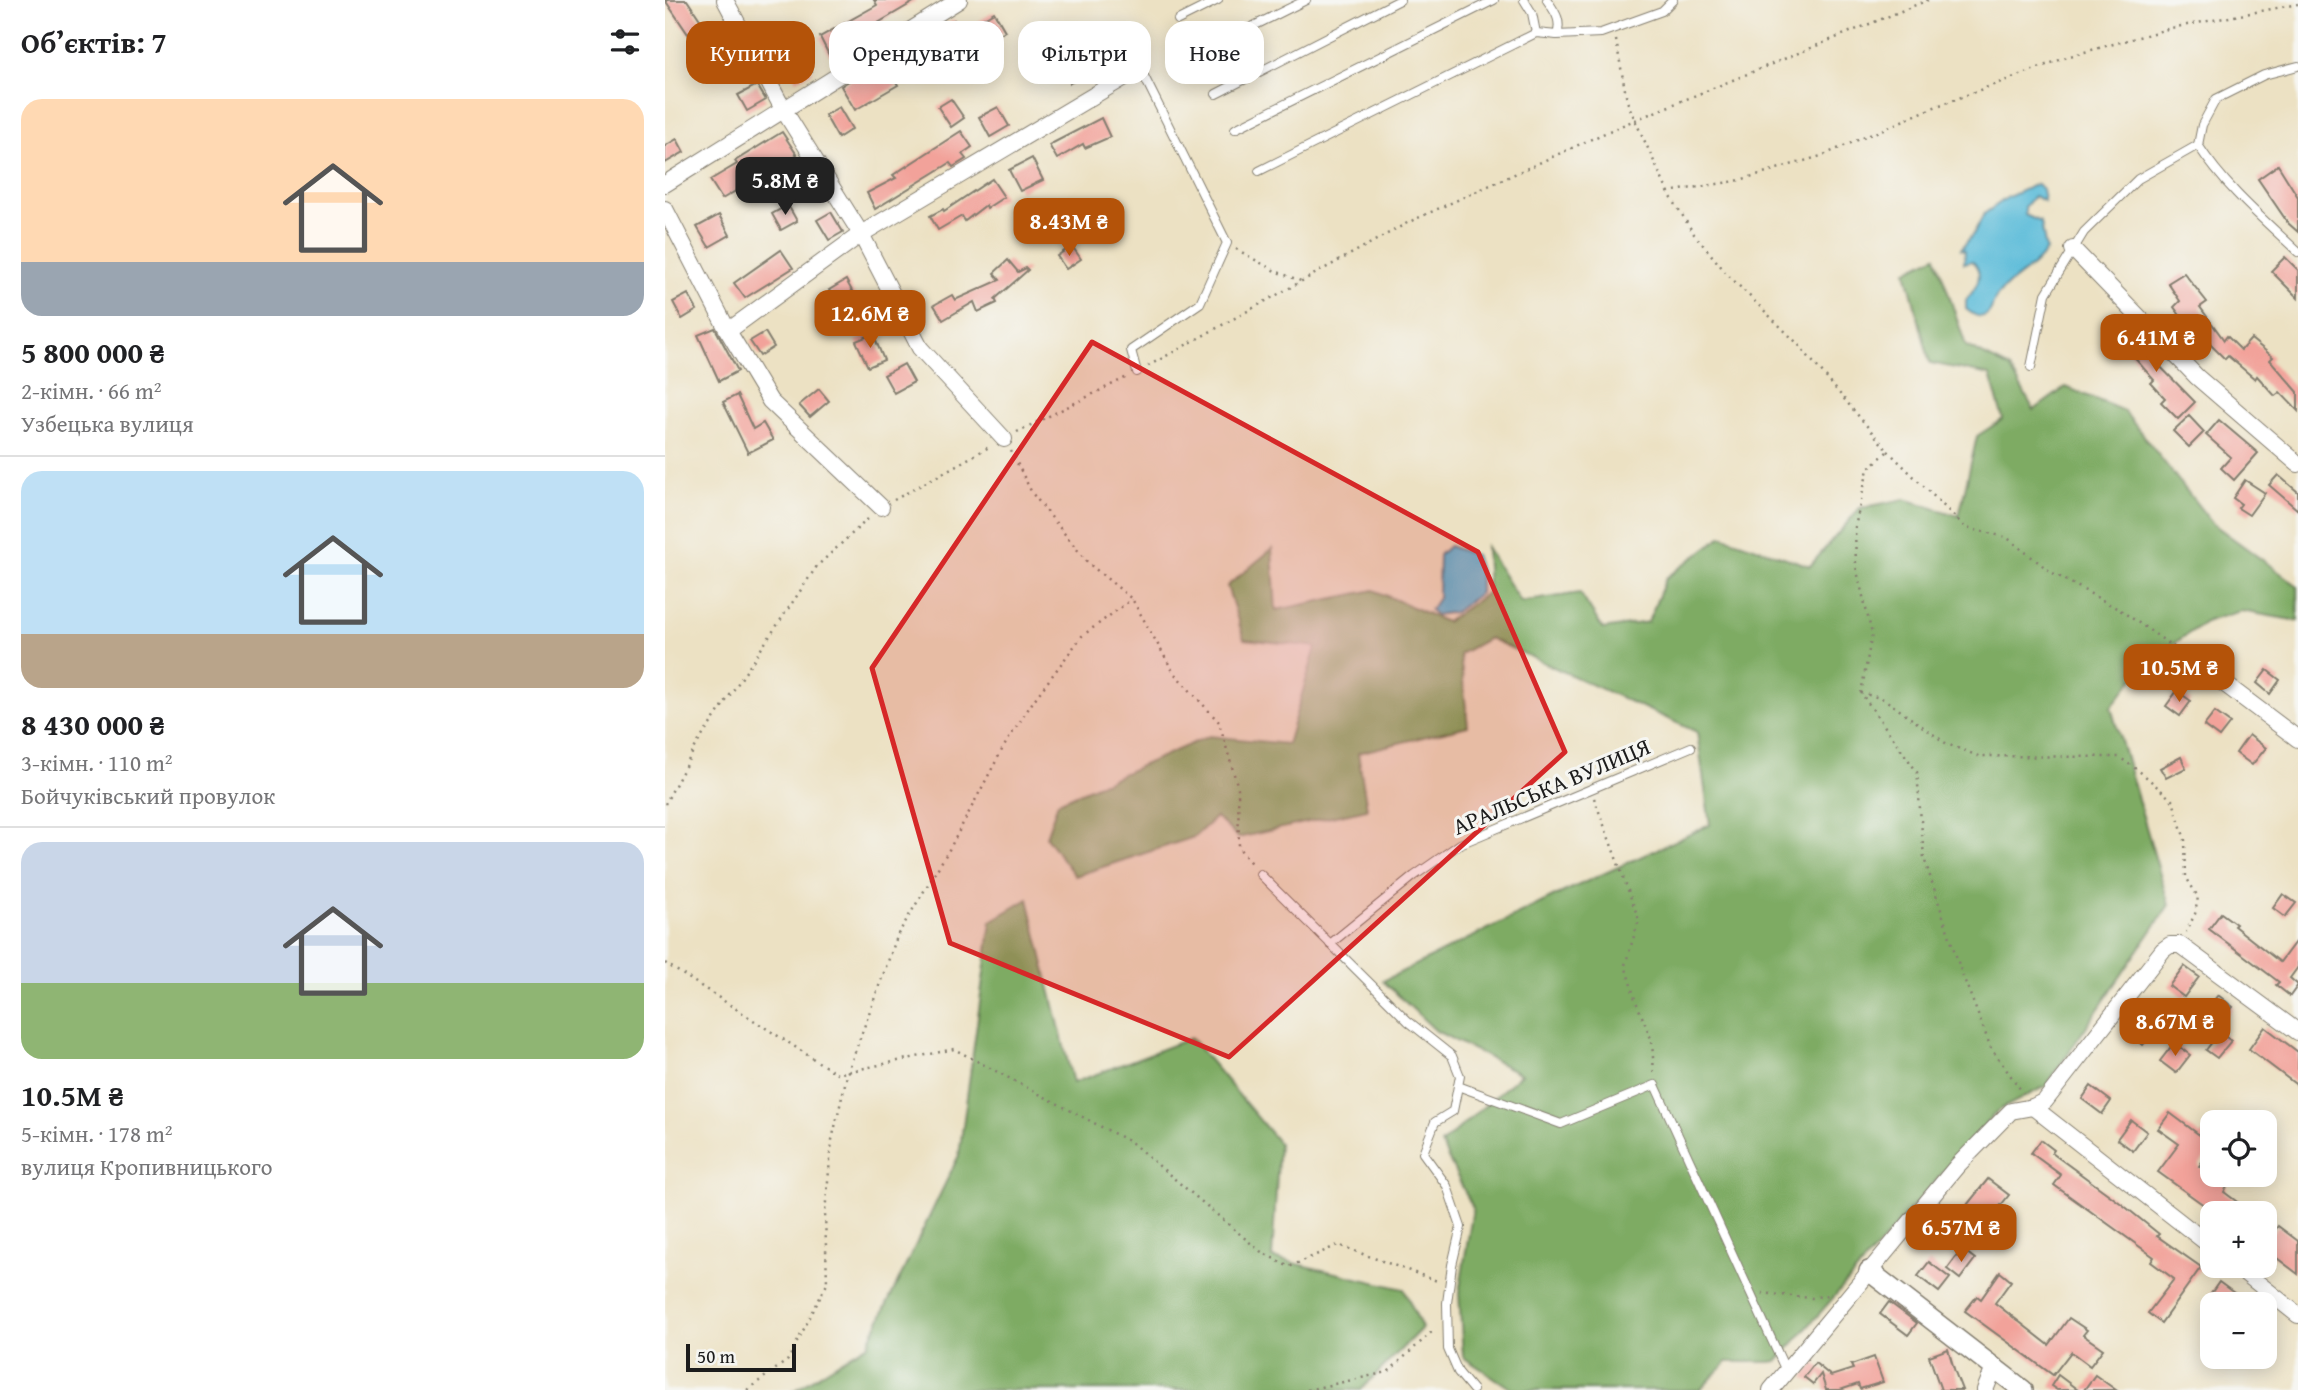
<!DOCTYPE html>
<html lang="uk">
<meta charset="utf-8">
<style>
:root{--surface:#fff;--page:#f6f6f6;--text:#202124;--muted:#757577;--line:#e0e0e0;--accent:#b45309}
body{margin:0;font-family:"Gentium Book Plus",serif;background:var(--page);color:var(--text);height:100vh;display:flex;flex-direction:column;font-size:26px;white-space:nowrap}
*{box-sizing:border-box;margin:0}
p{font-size:23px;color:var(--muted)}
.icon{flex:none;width:38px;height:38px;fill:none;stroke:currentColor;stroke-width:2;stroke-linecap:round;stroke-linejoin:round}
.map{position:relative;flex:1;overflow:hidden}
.drawer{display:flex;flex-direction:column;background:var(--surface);width:665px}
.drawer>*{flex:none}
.hud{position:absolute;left:21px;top:21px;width:665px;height:63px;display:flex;gap:14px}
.tools{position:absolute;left:1535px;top:1110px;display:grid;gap:14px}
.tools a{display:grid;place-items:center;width:77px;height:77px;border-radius:14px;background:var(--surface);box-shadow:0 4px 18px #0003;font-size:35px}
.scale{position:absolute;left:21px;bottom:18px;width:110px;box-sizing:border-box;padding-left:7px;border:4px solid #1c1c1c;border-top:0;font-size:19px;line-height:24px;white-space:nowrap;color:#1c1c1c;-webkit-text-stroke:5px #f6f6f2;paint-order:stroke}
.price{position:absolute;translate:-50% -60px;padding:0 16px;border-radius:14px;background:var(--accent);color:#fff;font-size:23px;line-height:46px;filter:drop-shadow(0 2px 4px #0008)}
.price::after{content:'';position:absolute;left:50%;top:42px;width:21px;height:16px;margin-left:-10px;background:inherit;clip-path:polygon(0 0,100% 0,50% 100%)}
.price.active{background:#222;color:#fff}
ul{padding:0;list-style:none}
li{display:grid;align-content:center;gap:14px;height:371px;padding:0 21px}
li+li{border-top:2px solid var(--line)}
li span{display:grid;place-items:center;height:217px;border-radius:21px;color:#555}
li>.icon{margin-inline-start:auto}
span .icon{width:126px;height:126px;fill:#fffc;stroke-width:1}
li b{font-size:30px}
h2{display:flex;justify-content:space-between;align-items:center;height:84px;padding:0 21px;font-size:30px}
.pill{padding:0 24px;border-radius:21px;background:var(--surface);box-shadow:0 4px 18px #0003;font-size:24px;line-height:63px}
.pill.active{background:var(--accent);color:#fff}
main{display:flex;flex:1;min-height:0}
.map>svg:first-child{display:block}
.forest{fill:#7eab64;stroke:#4d6440;stroke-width:2}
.water{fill:#5bbcd9;stroke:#3c6c7a;stroke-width:2}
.building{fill:#f2a29a}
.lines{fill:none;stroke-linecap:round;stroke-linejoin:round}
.service-casing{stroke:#847e70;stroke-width:10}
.minor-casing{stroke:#847e70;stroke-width:18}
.tertiary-casing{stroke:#847e70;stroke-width:22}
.path{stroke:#847e70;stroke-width:2.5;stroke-dasharray:2 5;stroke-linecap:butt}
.service{stroke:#fff;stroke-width:8}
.minor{stroke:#fff;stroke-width:16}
.tertiary{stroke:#fff;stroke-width:19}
.marked{fill:#d62828;fill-opacity:0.2;stroke:#d62828;stroke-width:5;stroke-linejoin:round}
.labels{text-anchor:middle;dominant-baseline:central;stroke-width:6;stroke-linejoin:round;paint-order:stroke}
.street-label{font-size:23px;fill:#1c1c1c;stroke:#f6f6f2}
</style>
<main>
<section class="drawer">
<h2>Об’єктів: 7<svg class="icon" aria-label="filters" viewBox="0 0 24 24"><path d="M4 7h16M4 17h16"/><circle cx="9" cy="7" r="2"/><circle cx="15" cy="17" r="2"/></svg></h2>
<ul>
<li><span style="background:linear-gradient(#ffd9b3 75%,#9aa5b1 0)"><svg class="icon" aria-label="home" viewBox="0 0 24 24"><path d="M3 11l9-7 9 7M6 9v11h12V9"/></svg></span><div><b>5 800 000 ₴</b><p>2-кімн. · 66 m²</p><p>Узбецька вулиця</p></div></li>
<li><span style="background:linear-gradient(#bfe0f5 75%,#b9a48a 0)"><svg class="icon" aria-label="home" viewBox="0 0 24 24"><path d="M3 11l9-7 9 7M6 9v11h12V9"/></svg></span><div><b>8 430 000 ₴</b><p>3-кімн. · 110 m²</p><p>Бойчуківський провулок</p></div></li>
<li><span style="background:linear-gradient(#c9d6e8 65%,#8fb573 0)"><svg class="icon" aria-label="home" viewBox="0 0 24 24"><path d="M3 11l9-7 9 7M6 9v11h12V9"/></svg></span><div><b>10.5M ₴</b><p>5-кімн. · 178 m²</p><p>вулиця Кропивницького</p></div></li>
</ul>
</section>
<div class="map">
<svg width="1633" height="1390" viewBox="0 0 1633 1390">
<rect width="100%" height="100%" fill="#f6f6f2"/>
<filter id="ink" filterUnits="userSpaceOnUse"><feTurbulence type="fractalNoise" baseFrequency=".0143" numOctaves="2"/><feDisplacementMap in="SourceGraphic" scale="14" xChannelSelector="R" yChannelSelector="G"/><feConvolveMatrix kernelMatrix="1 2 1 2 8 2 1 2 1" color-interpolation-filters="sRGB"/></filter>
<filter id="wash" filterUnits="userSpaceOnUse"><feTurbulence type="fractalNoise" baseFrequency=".00686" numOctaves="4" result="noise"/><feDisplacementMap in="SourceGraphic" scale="28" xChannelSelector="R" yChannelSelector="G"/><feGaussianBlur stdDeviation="1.57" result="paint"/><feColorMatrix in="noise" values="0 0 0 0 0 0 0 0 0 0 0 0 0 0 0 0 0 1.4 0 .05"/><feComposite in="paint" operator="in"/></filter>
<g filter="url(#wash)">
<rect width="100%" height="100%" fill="#ece1c3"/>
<g class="forest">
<polygon points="1271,256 1301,346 1345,368 1369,410 1401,387 1459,411 1547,523 1633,586 1633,621 1576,611 1542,621 1482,662 1446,707 1504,905 1381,1086 1332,1111 1112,1362 1062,1362 1035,1390 848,1390 798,1357 794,1293 808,1208 776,1144 856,1074 771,1031 718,981 890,896 1045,825 1032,732 824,638 795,654 803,726 693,753 702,809 573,838 551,817 529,837 410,876 381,837 393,802 544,736 622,744 651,647 579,639 562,586 607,549 611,610 709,590 781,622 823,592 821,547 855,602 915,593 938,629 983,622 1001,578 1057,536 1145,566 1195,508 1240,499 1294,516 1312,436 1338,419 1325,375 1265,363 1241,271"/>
<polygon points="363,899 408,1083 526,1038 614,1143 607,1258 739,1289 757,1328 696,1390 130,1390 203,1344 294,1155 326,921"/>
</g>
<g class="water">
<path d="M 1372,184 L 1377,189 L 1379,201 L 1369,196 L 1360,207 L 1360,215 L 1376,222 L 1381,250 C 1369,270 1346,278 1332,296 C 1327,302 1328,311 1321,315 C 1314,319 1307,314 1301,309 L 1301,300 C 1311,289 1321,274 1307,261 L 1299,263 L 1300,250 L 1296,249 L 1309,233 L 1319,214 L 1343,197 Z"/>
<polygon points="784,546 810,555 815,571 815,593 790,612 771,615 765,610 773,598 774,555"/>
</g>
<g id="blocks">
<g class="building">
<polygon points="0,0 22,0 38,24 23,34"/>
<polygon points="209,0 252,0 213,23 215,26 164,55 155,37 212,5"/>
<polygon points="329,12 340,31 323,41 312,22"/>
<polygon points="289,20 301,39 283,50 271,30"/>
<polygon points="60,29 76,60 58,69 42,38"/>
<polygon points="141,39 148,52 139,56 147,72 131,80 115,50 131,41 132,43"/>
<polygon points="249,48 259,63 230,80 233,85 190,110 176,86 193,75 196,80"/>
<polygon points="412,56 422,75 405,83 396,64"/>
<polygon points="92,85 101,100 82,111 73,95"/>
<polygon points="286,99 299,118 286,127 273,107"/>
<polygon points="174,107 187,129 173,138 160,115"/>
<polygon points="333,107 344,126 325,137 314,117"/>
<polygon points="436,118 445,137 420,148 418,144 392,159 384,145"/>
<polygon points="296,131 307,147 297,154 301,159 288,167 285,163 210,209 202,193 231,178 228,175"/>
<polygon points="117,132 132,155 57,199 45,180 72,164 70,161"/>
<polygon points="12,139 19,152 0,163 0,146"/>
<polygon points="367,158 378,180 355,191 344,170"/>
<polygon points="1613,165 1633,197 1633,232 1623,223 1593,179"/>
<polygon points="327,179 339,197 322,208 321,205 300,221 297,216 273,230 265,216 278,209 279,211"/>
<polygon points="123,205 132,221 116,230 107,214"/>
<polygon points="166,212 178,232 164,240 152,220"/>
<polygon points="54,215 65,235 44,247 32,227"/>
<polygon points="407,246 416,259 401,269 392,256"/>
<polygon points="116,250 128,268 80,298 69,283"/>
<polygon points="1620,257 1633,270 1633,298 1606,271"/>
<polygon points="343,260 353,272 361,268 363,270 330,299 332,303 313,312 309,302 278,320 269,305 287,295 290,300 335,280 329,273"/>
<polygon points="1519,273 1542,302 1535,307 1559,340 1562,336 1576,350 1586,339 1608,357 1605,360 1633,392 1633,411 1615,392 1610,396 1592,376 1590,379 1563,356 1560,359 1545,344 1539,348 1509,307 1515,301 1503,283"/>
<polygon points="181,280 191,298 175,307 164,290"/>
<polygon points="23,294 32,310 17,319 8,302"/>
<polygon points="1455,321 1485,356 1530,402 1513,419 1496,402 1500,398 1486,383 1489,380 1445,330"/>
<polygon points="50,328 73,371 54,381 33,335"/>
<polygon points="100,332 109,347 95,356 85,341"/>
<polygon points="208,334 219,360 203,367 191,341"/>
<polygon points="239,364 249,382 229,393 219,375"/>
<polygon points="154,389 164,401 145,417 134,405"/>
<polygon points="72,395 88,429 98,423 108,440 83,453 58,402"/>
<polygon points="1524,416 1539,432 1524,447 1508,431"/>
<polygon points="1554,420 1593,453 1569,480 1556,468 1566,457 1541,435"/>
<polygon points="1613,475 1633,492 1633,510 1604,485"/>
<polygon points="1580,480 1600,493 1584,515 1573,508 1576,504 1568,498"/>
<polygon points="1602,670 1615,680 1605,694 1592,683"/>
<polygon points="1512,691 1526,701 1515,716 1501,706"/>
<polygon points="1550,712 1565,723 1554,737 1539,726"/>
<polygon points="1584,735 1601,748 1587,765 1571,753"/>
<polygon points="1516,757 1521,768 1501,778 1495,768"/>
<polygon points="1618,894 1631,903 1620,917 1608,908"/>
<polygon points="1556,913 1571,924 1569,926 1615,962 1633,938 1633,967 1625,978 1633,985 1625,996 1611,985 1614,982 1544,929"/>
<polygon points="1519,966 1534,977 1519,997 1504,986"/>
<polygon points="1553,995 1568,1007 1551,1029 1536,1017"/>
<polygon points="1476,1015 1492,1027 1478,1045 1462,1034"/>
<polygon points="1600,1027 1633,1052 1633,1086 1584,1049"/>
<polygon points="1555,1032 1566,1041 1552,1058 1541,1050"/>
<polygon points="1509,1043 1525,1055 1511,1073 1495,1061"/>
<polygon points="1426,1086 1446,1101 1437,1114 1417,1099"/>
<polygon points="1505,1113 1536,1136 1547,1122 1547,1148 1534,1166 1562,1187 1559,1192 1587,1213 1550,1213 1493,1172 1514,1144 1493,1129"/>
<polygon points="1466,1120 1482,1132 1468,1151 1452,1139"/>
<polygon points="1376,1140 1389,1150 1387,1153 1458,1205 1494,1234 1492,1236 1536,1267 1496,1323 1483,1313 1509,1279 1486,1262 1489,1257 1389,1185 1396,1175 1366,1153"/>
<polygon points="1323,1179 1344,1195 1328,1215 1322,1210 1305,1233 1289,1221"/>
<polygon points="1613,1226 1633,1241 1633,1274 1600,1249 1600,1244"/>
<polygon points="1297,1249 1310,1259 1295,1279 1282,1269"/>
<polygon points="1264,1262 1285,1278 1274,1292 1253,1276"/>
<polygon points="1335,1272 1346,1281 1330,1303 1384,1345 1404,1318 1422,1330 1418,1335 1438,1349 1425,1366 1406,1352 1388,1375 1300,1311 1312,1296 1316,1299"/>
<polygon points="1554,1282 1584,1304 1557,1304 1545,1295"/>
<polygon points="1224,1302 1252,1323 1243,1335 1215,1314"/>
<polygon points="1283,1349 1290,1372 1297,1390 1276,1390 1264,1356"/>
<polygon points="1209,1357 1218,1382 1195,1389 1193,1384 1175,1390 1161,1390 1156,1374 1148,1384 1139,1377 1150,1363 1166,1376 1188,1369 1186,1365"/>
<polygon points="1393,1375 1413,1390 1392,1390 1386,1386"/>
<polygon points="1430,1375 1451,1390 1419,1390"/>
</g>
</g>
</g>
<g filter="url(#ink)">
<use href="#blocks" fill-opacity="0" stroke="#847e70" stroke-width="2"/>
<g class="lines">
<g class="service-casing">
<g id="service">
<polyline points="859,0 867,13 871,33"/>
<polyline points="513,20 553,0"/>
<polyline points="892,35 936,33 997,11 1008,0"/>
<polyline points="532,54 641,0"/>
<path d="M 1633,66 L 1599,75 L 1551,99 L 1537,125 L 1533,145 C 1560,187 1597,218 1633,252"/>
<polyline points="551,94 735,0"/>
<polyline points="570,129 829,0"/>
<path d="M 594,171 L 871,33 L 892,35 C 897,20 890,12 882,0"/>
<polyline points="1366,367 1381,294 1419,232 1473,179 1533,145"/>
<polyline points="472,372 466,350 535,303 562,243 475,68"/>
<polyline points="595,874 743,1021 787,1056 795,1076 788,1111 770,1122 758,1153 782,1186 796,1227 787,1265 782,1303 783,1349 793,1372 808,1390"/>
<polyline points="665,944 749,876 795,844 1026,747"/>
<polyline points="793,1086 896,1124 990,1085 1121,1371"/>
</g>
</g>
<g class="minor-casing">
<g id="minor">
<polyline points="60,0 118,109 196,234 255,348 339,439"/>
<polyline points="0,184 294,0"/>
<polyline points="0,209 63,331 105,401 216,507"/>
<polyline points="1408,249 1532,377 1633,464"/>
<polyline points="63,331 196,234 475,68"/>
<polyline points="1528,660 1633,739"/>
<polyline points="1368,1107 1547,1247"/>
<polyline points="1570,1265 1633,1315"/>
<polyline points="1106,1390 1292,1166 1346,1111 1368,1107 1380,1101 1498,950 1505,945 1515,945 1633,1032"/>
<polyline points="1320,1390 1329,1368"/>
</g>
</g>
<g class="tertiary-casing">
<polyline id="tertiary" points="1204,1271 1358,1390"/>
</g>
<g class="path">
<polyline points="951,40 962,101 970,120 1003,192 1029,234 1063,275 1132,343 1223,451 1203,469 1190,527 1191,567 1207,634 1196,693 1252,772 1259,858 1296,971 1326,1048 1358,1093"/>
<polyline points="1003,192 1071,181 1156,156 1267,108 1405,56 1506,28 1633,4"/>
<polyline points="571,249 610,271 636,281"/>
<polyline points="483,366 744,222 953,127 1263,0"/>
<polyline points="352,432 462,377"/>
<polyline points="346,451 367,493 423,563 467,599 509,673 554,722 573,788 574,848 588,866"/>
<polyline points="1223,451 1301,528 1341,537 1386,572 1455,610 1516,652"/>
<polyline points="229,500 324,447"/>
<polyline points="1196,693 1219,699 1282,744 1313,756 1454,757 1478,774 1508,801 1520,840 1521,877 1533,897 1530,914 1521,932"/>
<polyline points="929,798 974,920 960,965 970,999 987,1041 989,1074"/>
<polyline points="0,804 32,744 152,566 204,518"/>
<polyline points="0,963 172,1074 289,1049 467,1143 595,1251 624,1267 673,1245 775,1282"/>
<polyline points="1097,1293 1146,1298 1163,1295"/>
<polyline points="82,1390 123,1360 162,1284 160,1212 167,1140 183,1071 233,934 285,848 338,748 369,700 417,636 467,599"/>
<polyline points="642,1390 723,1372 770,1329"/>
</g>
<use href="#service" class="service"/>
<use href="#minor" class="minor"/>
<use href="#tertiary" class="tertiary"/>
</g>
</g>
<path class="marked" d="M 427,342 L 813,552 L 900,752 L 564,1057 L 285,943 L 207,668 Z"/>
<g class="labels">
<g class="street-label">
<text transform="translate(886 786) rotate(-23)">АРАЛЬСЬКА ВУЛИЦЯ</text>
</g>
</g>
</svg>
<div class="tools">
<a><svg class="icon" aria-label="locate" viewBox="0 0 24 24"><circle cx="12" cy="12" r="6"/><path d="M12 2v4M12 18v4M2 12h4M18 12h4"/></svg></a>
<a>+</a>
<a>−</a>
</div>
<div class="scale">50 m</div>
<b class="price active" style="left:120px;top:217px">5.8M ₴</b>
<b class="price" style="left:404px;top:258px">8.43M ₴</b>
<b class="price" style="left:205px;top:350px">12.6M ₴</b>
<b class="price" style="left:1491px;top:374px">6.41M ₴</b>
<b class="price" style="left:1514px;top:704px">10.5M ₴</b>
<b class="price" style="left:1510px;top:1058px">8.67M ₴</b>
<b class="price" style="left:1296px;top:1264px">6.57M ₴</b>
<div class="hud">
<a class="pill active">Купити</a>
<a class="pill">Орендувати</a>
<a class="pill">Фільтри</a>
<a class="pill">Нове</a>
</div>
</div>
</main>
